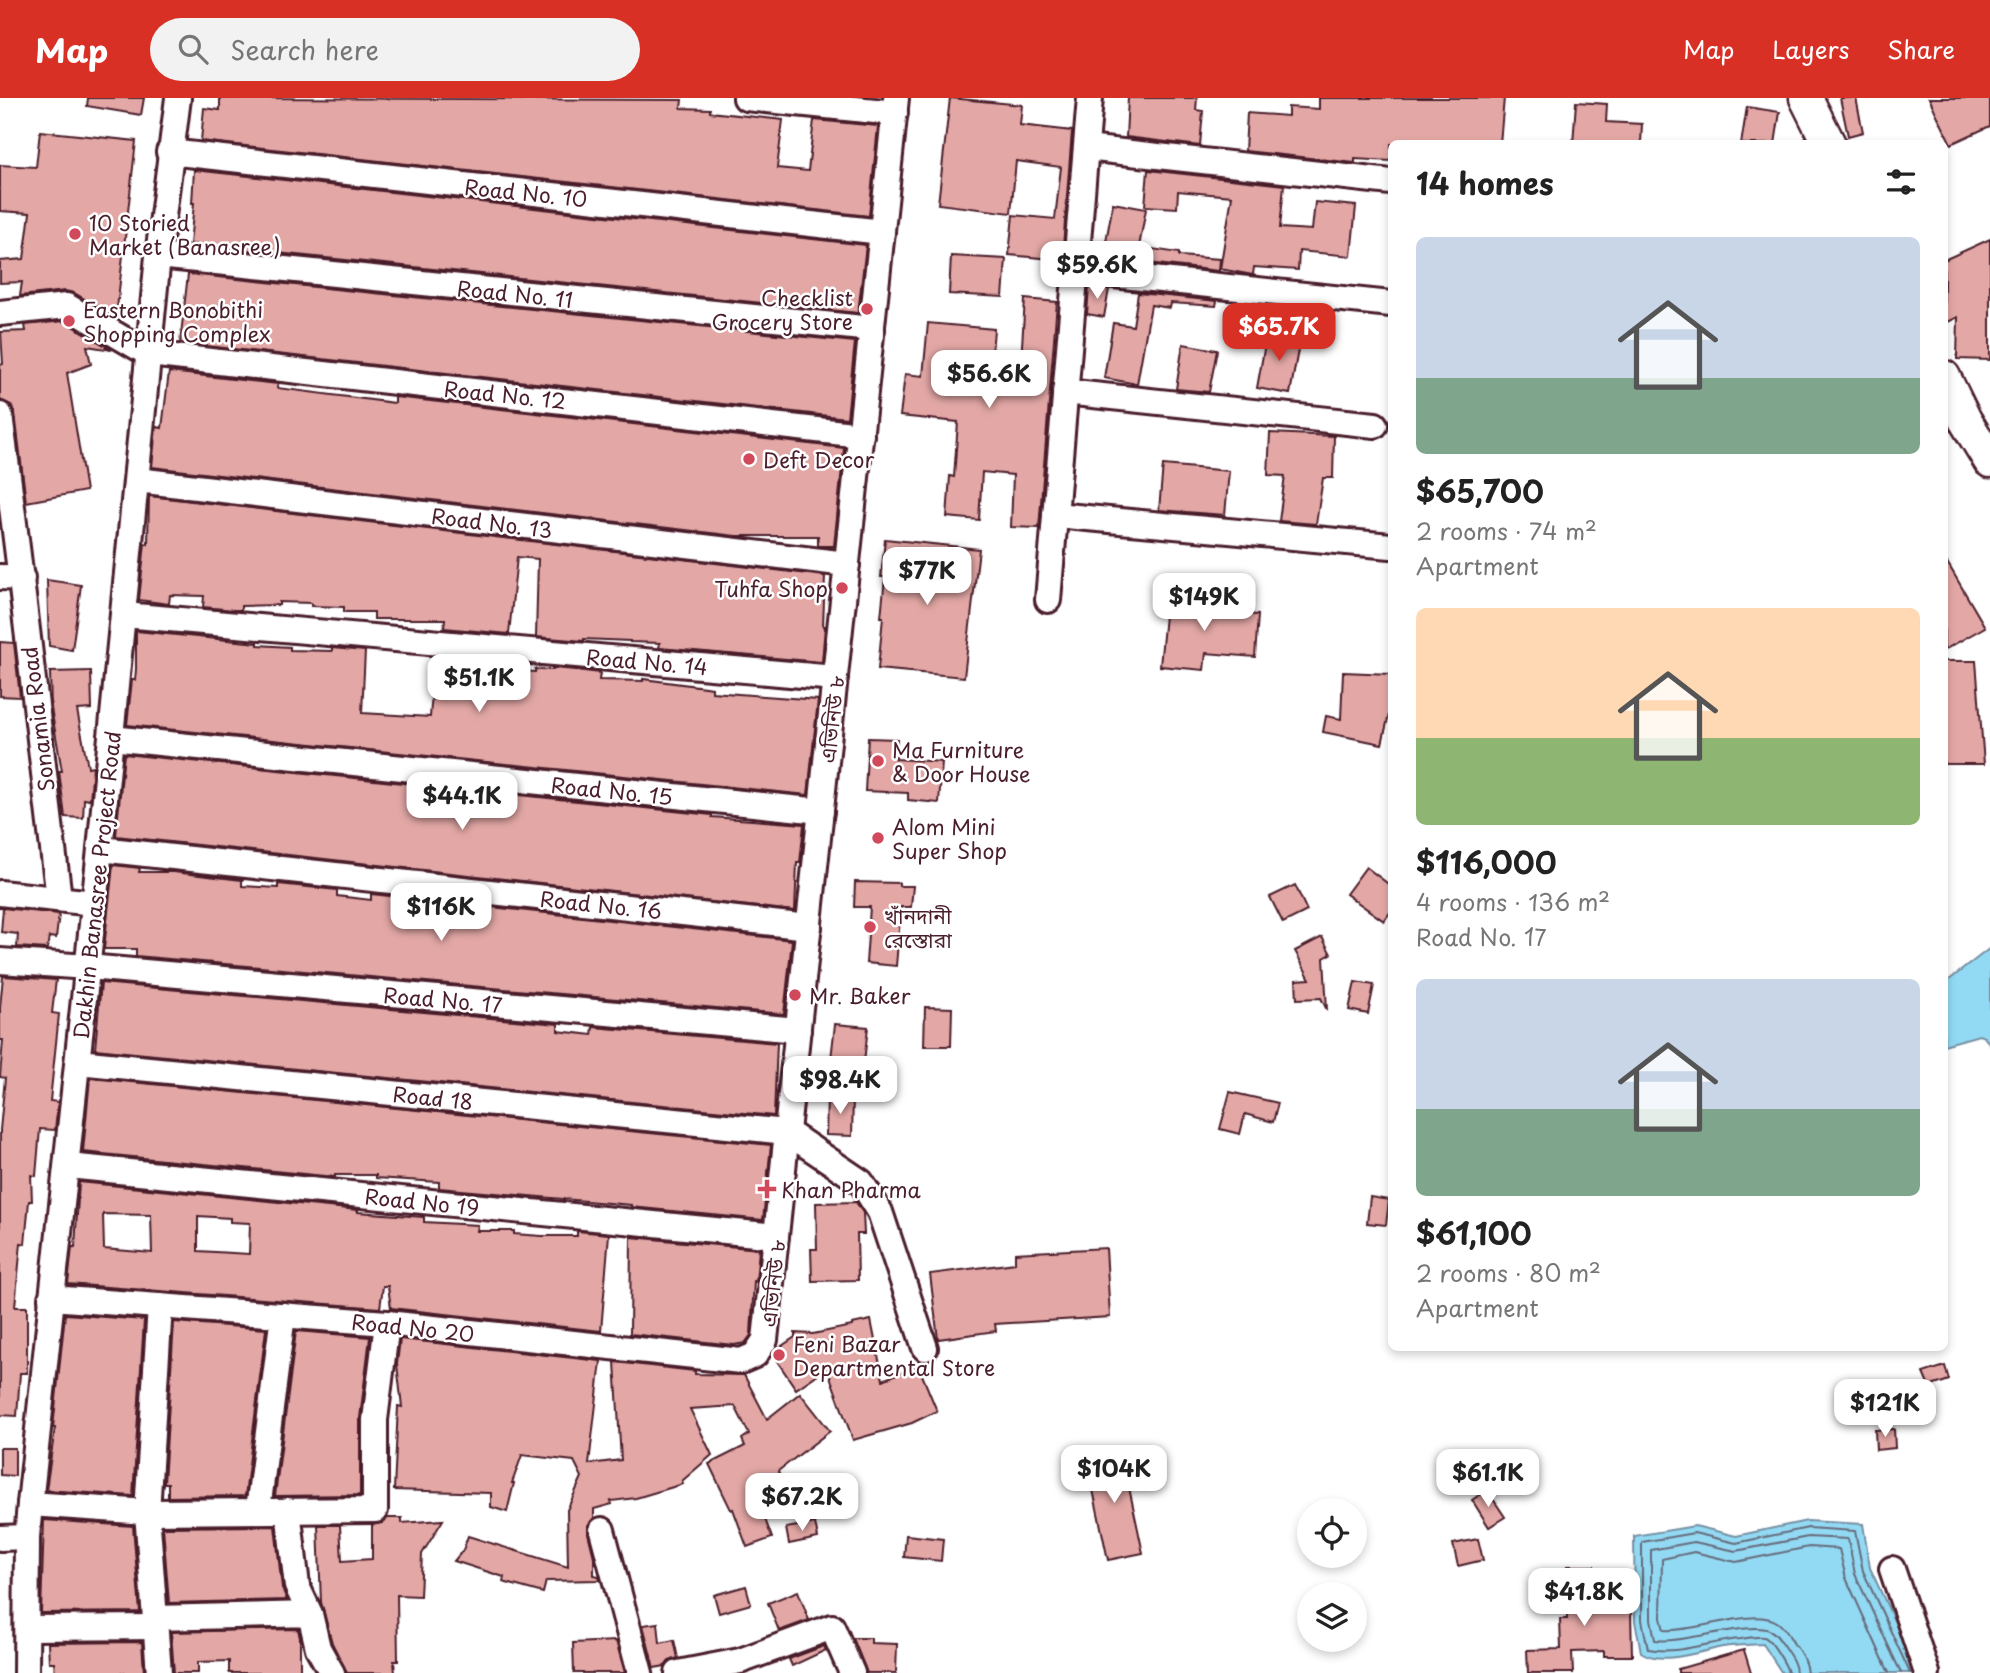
<!DOCTYPE html>
<meta charset="utf-8">
<style>
:root{--surface:#fff;--page:#f2f2f2;--text:#222;--muted:#767676;--accent:#d93025}
body{margin:0;font-family:"Playpen Sans","Noto Sans Bengali",sans-serif;background:var(--page);color:var(--text);height:100vh;display:flex;flex-direction:column;font-size:26px;white-space:nowrap}
*{box-sizing:border-box;margin:0}
p{font-size:23px;color:var(--muted)}
.icon{flex:none;width:38px;height:38px;fill:none;stroke:currentColor;stroke-width:2;stroke-linecap:round;stroke-linejoin:round}
.map{position:relative;flex:1;overflow:hidden}
.drawer{position:absolute;left:1388px;top:42px;width:560px;height:1211px;display:flex;flex-direction:column;background:var(--surface);border-radius:10px;box-shadow:0 4px 10px #0003}
.drawer>*{flex:none}
.tools{position:absolute;left:1297px;top:1400px;display:grid;gap:14px}
.tools a{display:grid;place-items:center;width:70px;height:70px;border-radius:50%;background:var(--surface);box-shadow:0 4px 10px #0003;font-size:35px}
.price{position:absolute;translate:-50% -60px;padding:0 16px;border-radius:14px;background:#fff;color:#222;font-size:23px;line-height:46px;filter:drop-shadow(0 2px 4px #0008)}
.price::after{content:'';position:absolute;left:50%;top:42px;width:21px;height:16px;margin-left:-10px;background:inherit;clip-path:polygon(0 0,100% 0,50% 100%)}
.price.current{background:var(--accent);color:#fff}
ul{padding:0;list-style:none}
li{display:grid;align-content:center;gap:14px;height:371px;padding:0 28px}
li span{display:grid;place-items:center;height:217px;border-radius:10px;color:#555}
li>.icon{margin-inline-start:auto}
span .icon{width:126px;height:126px;fill:#fffc;stroke-width:1}
li b{font-size:30px}
h2{display:flex;justify-content:space-between;align-items:center;height:84px;padding:0 28px;font-size:30px}
header{display:flex;align-items:center;gap:42px;box-sizing:border-box;height:98px;padding:0 35px;background:var(--accent);color:#fff}
header strong{font-size:33px}
nav{display:flex;gap:38px;margin-inline-start:auto;font-size:24px}
.search{width:490px;height:63px;background:var(--page);display:flex;align-items:center;gap:18px;box-sizing:border-box;padding:0 24px;border-radius:38px;color:var(--muted);font-size:26px}
.map>svg:first-child{display:block}
.water{fill:#92daf3;stroke:#758fa3;stroke-width:2}
.lines{fill:none;stroke-linecap:round;stroke-linejoin:round}
.shore{stroke:#676a7b;stroke-width:2}
.building{fill:#e3a8a6;stroke:#4a1f2b;stroke-width:2;fill-rule:evenodd}
.minor-casing{stroke:#4a1f2b;stroke-width:30}
.major-casing{stroke:#4a1f2b;stroke-width:37}
.minor{stroke:#fff;stroke-width:24}
.major{stroke:#fff;stroke-width:32}
.poi-dot{fill:#d1495b;stroke:#fff;stroke-width:2.5}
.labels{text-anchor:middle;dominant-baseline:central;stroke-width:5;stroke-linejoin:round;paint-order:stroke}
.street-label{font-size:21px;fill:#4a1f2b;stroke:#fff}
.poi-label{font-size:21px;fill:#4a1f2b;stroke:#fff;text-anchor:start}
</style>
<header>
<strong>Map</strong>
<div class="search"><svg class="icon" aria-label="search" viewBox="0 0 24 24"><circle cx="10" cy="10" r="6"/><path d="M15 15l6 6"/></svg>Search here</div>
<nav><a>Map</a><a>Layers</a><a>Share</a></nav>
</header>
<div class="map">
<svg width="1990" height="1575" viewBox="0 0 1990 1575">
<rect width="100%" height="100%" fill="#fff"/>
<filter id="ink" filterUnits="userSpaceOnUse"><feTurbulence type="fractalNoise" baseFrequency=".0143" numOctaves="2"/><feDisplacementMap in="SourceGraphic" scale="14" xChannelSelector="R" yChannelSelector="G"/><feConvolveMatrix kernelMatrix="1 2 1 2 8 2 1 2 1" color-interpolation-filters="sRGB"/></filter>
<g filter="url(#ink)">
<g class="water">
<polygon points="1990,850 1990,946 1984,939 1979,937 1944,947 1944,886"/>
<path d="M 1807,1423 L 1863,1426 L 1870,1470 L 1918,1575 L 1782,1575 L 1763,1546 C 1750,1547 1736,1547 1723,1549 C 1701,1553 1661,1568 1641,1554 L 1635,1523 L 1634,1438 L 1695,1428 L 1736,1438 Z"/>
</g>
<g class="lines">
<g class="shore">
<path d="M 1788,1575 C 1787,1568 1771,1541 1764,1539 C 1757,1538 1748,1540 1741,1541 C 1711,1543 1679,1557 1648,1551 L 1642,1522 L 1642,1444 L 1694,1435 L 1736,1445 L 1808,1430 L 1855,1433 L 1863,1473 L 1910,1575"/>
<path d="M 1796,1575 C 1796,1565 1790,1558 1785,1550 C 1781,1544 1777,1536 1771,1533 C 1753,1522 1683,1546 1655,1542 L 1651,1521 L 1651,1452 L 1694,1444 L 1736,1453 L 1808,1439 L 1848,1441 L 1855,1476 L 1901,1575"/>
<path d="M 1807,1575 C 1806,1563 1801,1555 1794,1546 C 1789,1538 1785,1529 1777,1524 C 1753,1509 1694,1535 1664,1532 L 1661,1520 L 1662,1461 L 1694,1454 L 1736,1464 L 1809,1449 L 1839,1451 L 1846,1480 L 1889,1575"/>
</g>
</g>
<g class="building">
<polygon points="88,0 144,0 141,17 87,8"/>
<polygon points="220,0 682,2 681,10 710,11 710,14 783,22 777,70 808,73 814,22 878,28 869,118 201,43 204,10 220,12"/>
<polygon points="950,0 1022,7 1020,27 1072,33 1062,162 1009,157 1013,117 1055,121 1061,69 1016,63 1011,115 938,106"/>
<polygon points="1128,0 1197,0 1196,12 1203,13 1200,48 1126,39"/>
<polygon points="1319,0 1504,0 1500,46 1391,46 1391,63 1355,61 1355,65 1245,53 1247,15 1288,18 1288,9 1319,11"/>
<polygon points="1840,0 1856,0 1863,34 1848,38"/>
<polygon points="1929,0 1990,0 1990,28 1951,46"/>
<polygon points="1576,4 1607,6 1606,24 1642,26 1641,46 1573,46"/>
<polygon points="1747,9 1780,14 1775,46 1741,46"/>
<polygon points="40,33 136,43 116,219 74,195 65,193 20,198 22,184 0,185 0,163 24,161 30,115 0,113 0,67 36,69"/>
<polygon points="194,72 866,147 858,215 190,146 194,105 192,105"/>
<polygon points="1148,72 1284,87 1280,130 1312,132 1315,104 1356,108 1351,158 1299,153 1298,172 1254,169 1253,177 1220,171 1232,98 1178,93 1177,110 1145,108"/>
<polygon points="1113,105 1146,111 1139,149 1179,155 1179,158 1220,161 1219,173 1103,160"/>
<polygon points="1990,141 1990,262 1957,261 1958,219 1944,226 1944,162"/>
<polygon points="951,158 1006,161 1003,199 949,196"/>
<polygon points="188,176 855,244 847,320 180,245"/>
<polygon points="1089,189 1109,191 1104,219 1087,216"/>
<polygon points="1138,195 1217,203 1216,208 1171,205 1170,210 1151,207 1137,286 1104,280 1113,225 1133,228"/>
<polygon points="1025,201 1057,204 1039,430 1011,429 1013,377 982,374 979,422 947,419 950,378 954,379 958,324 900,318 905,276 923,278 928,225 994,231 989,292 1019,294"/>
<polygon points="64,223 112,252 87,248 91,266 67,275 86,393 26,404 15,315 11,307 0,302 0,267 3,266 1,234 26,233 25,227"/>
<polygon points="1267,235 1300,241 1290,296 1257,290"/>
<polygon points="1183,246 1217,252 1209,294 1176,291"/>
<polygon points="169,274 278,286 277,290 395,305 395,299 844,350 834,448 818,448 818,438 736,438 152,369 156,329 162,330"/>
<polygon points="1270,335 1334,338 1333,380 1323,380 1316,426 1279,423 1285,378 1268,377"/>
<polygon points="1163,367 1229,373 1225,417 1159,412"/>
<polygon points="149,398 825,478 823,528 825,528 822,564 659,550 660,545 630,544 630,543 584,541 584,543 536,539 538,461 517,459 509,536 444,530 445,521 374,521 374,514 344,514 344,509 311,508 311,505 279,504 279,507 241,508 241,512 234,512 203,509 204,498 170,497 169,506 139,502 145,445 148,446"/>
<polygon points="885,441 979,451 964,579 878,571 883,519 881,519 885,479 881,479"/>
<polygon points="1944,459 1985,529 1944,552"/>
<polygon points="47,482 81,487 72,552 49,548"/>
<polygon points="1167,497 1211,501 1210,514 1258,517 1255,559 1206,555 1204,572 1160,568"/>
<polygon points="136,533 258,545 258,547 290,549 290,552 332,553 332,550 365,553 362,615 430,619 435,560 506,566 505,572 535,574 535,571 553,572 553,570 576,572 600,575 599,582 643,583 643,581 712,590 712,594 818,602 808,697 127,627 132,582 135,582 136,571"/>
<polygon points="0,544 14,545 20,599 0,598"/>
<polygon points="1944,563 1976,563 1984,666 1944,666"/>
<polygon points="91,573 92,611 77,612 88,669 93,668 90,702 84,701 83,720 65,719 59,673 62,673 51,610 50,574"/>
<polygon points="1343,574 1391,576 1391,608 1382,646 1323,634 1326,618 1341,621"/>
<polygon points="868,640 897,641 896,661 942,664 939,705 908,702 908,695 865,693"/>
<polygon points="124,656 712,717 712,719 804,726 800,765 797,765 795,813 116,738"/>
<polygon points="113,767 140,770 139,774 173,774 242,782 242,788 278,790 278,786 337,792 337,798 371,802 371,796 792,842 784,916 136,858 136,851 104,851"/>
<polygon points="1366,769 1391,788 1391,813 1384,823 1346,796"/>
<polygon points="855,784 899,785 899,788 913,788 911,809 901,809 896,868 866,865 870,809 854,809"/>
<polygon points="1295,787 1307,813 1283,825 1270,799"/>
<polygon points="3,810 59,816 56,840 49,839 47,851 17,849 18,836 1,834"/>
<polygon points="1322,839 1331,856 1324,860 1327,912 1321,900 1297,901 1296,882 1310,881 1295,853"/>
<polygon points="3,878 56,882 52,915 59,916 50,1003 58,1004 55,1032 40,1031 36,1078 31,1077 32,1103 29,1103 25,1146 21,1145 15,1209 27,1209 27,1275 20,1275 17,1318 0,1317 0,1032 5,980 0,979 3,942 0,942 0,910"/>
<polygon points="1355,884 1374,887 1368,916 1349,912"/>
<polygon points="101,885 558,926 558,933 592,937 593,929 777,945 774,1018 95,951"/>
<polygon points="925,909 952,910 951,948 924,948"/>
<polygon points="835,926 868,929 863,973 830,970"/>
<polygon points="90,980 771,1047 763,1122 631,1109 631,1107 439,1090 439,1084 376,1080 376,1077 335,1077 335,1079 83,1054"/>
<polygon points="1230,994 1278,1005 1273,1024 1245,1016 1240,1036 1220,1031"/>
<polygon points="827,999 853,999 852,1038 826,1037"/>
<path d="M 79,1084 L 358,1112 L 358,1114 L 424,1119 L 424,1124 L 478,1127 L 477,1133 L 514,1133 L 514,1136 L 542,1138 L 577,1138 L 577,1133 L 609,1136 L 601,1233 L 391,1210 L 388,1188 L 383,1188 L 380,1210 L 68,1186 L 72,1149 L 75,1149 ZM 103,1116 L 151,1117 L 152,1155 L 104,1151 ZM 198,1118 L 230,1120 L 230,1124 L 250,1125 L 249,1156 L 198,1153 Z"/>
<polygon points="1370,1099 1389,1102 1386,1127 1367,1125"/>
<polygon points="856,1104 863,1115 864,1136 857,1136 858,1182 812,1183 811,1151 817,1151 816,1105"/>
<polygon points="631,1139 759,1151 756,1184 754,1183 751,1237 745,1245 734,1247 630,1236"/>
<polygon points="1106,1150 1110,1219 995,1226 996,1233 938,1241 930,1176 1015,1165 1015,1155"/>
<polygon points="65,1216 144,1222 133,1398 46,1392 55,1330 53,1330"/>
<polygon points="871,1222 883,1282 918,1267 937,1313 912,1325 853,1342 827,1270 796,1291 773,1257 776,1252 795,1239 795,1235 813,1236 852,1228 852,1226"/>
<polygon points="174,1224 266,1231 245,1398 168,1399 168,1385 164,1385"/>
<polygon points="296,1233 370,1239 360,1320 360,1397 275,1398"/>
<polygon points="400,1241 601,1263 589,1366 621,1362 615,1264 695,1273 695,1276 744,1277 767,1321 800,1295 830,1333 778,1373 783,1385 755,1394 772,1440 747,1449 733,1411 731,1412 709,1366 745,1348 742,1341 749,1336 735,1308 690,1311 712,1357 682,1383 683,1386 636,1400 611,1403 612,1406 594,1411 594,1420 588,1427 588,1435 594,1459 594,1477 599,1478 600,1482 546,1483 543,1495 503,1484 504,1479 454,1463 463,1452 468,1438 568,1469 567,1412 582,1379 574,1363 522,1357 512,1385 514,1385 507,1414 491,1409 491,1395 394,1392 398,1308 402,1309 397,1266"/>
<polygon points="1945,1268 1949,1282 1929,1289 1923,1275"/>
<polygon points="1894,1331 1895,1350 1876,1352 1875,1332"/>
<polygon points="0,1350 15,1350 15,1378 0,1377"/>
<polygon points="1121,1352 1143,1455 1108,1462 1086,1359"/>
<polygon points="1487,1392 1505,1419 1489,1429 1472,1402"/>
<polygon points="388,1420 402,1420 402,1425 443,1422 422,1456 420,1498 397,1497 398,1563 394,1563 395,1575 347,1575 332,1545 321,1504 318,1427 340,1427 342,1463 372,1461 372,1427 382,1425"/>
<polygon points="44,1422 133,1428 140,1514 41,1515"/>
<polygon points="815,1425 818,1440 789,1446 786,1430"/>
<polygon points="275,1428 282,1490 287,1502 169,1505 163,1429"/>
<polygon points="906,1437 943,1441 941,1463 904,1459"/>
<polygon points="1478,1441 1483,1462 1458,1468 1453,1446"/>
<polygon points="1567,1468 1594,1468 1594,1515 1631,1514 1632,1558 1604,1558 1604,1553 1572,1554 1573,1575 1528,1575 1527,1552 1561,1551 1560,1521 1567,1521"/>
<polygon points="746,1488 751,1506 719,1515 714,1497"/>
<polygon points="798,1493 809,1522 779,1533 768,1505"/>
<polygon points="658,1525 660,1545 674,1542 678,1560 669,1563 665,1568 654,1570 643,1527"/>
<polygon points="298,1531 300,1540 300,1575 229,1575 229,1563 198,1564 198,1575 174,1575 171,1534"/>
<polygon points="853,1540 871,1540 871,1545 897,1546 896,1575 867,1575"/>
<polygon points="616,1543 625,1575 574,1575 573,1545"/>
<polygon points="142,1544 144,1575 55,1575 54,1564 49,1564 48,1545"/>
<polygon points="824,1548 826,1552 792,1568 789,1561"/>
<polygon points="1744,1552 1751,1575 1678,1575 1678,1571"/>
</g>
<g class="lines">
<g class="minor-casing">
<g id="minor">
<polyline points="746,0 895,15"/>
<polyline points="1086,50 1391,84"/>
<polyline points="169,54 882,134"/>
<polyline points="158,158 872,231"/>
<polyline points="1075,173 1391,206"/>
<polyline points="0,215 67,208 149,256 861,337"/>
<polyline points="1065,294 1375,327"/>
<path d="M 0,317 C 22,478 39,639 59,800"/>
<polyline points="137,382 847,466"/>
<polyline points="1055,417 1391,448"/>
<polyline points="0,479 22,480"/>
<polyline points="1048,502 1090,0"/>
<polyline points="124,517 835,580"/>
<polyline points="111,640 821,713"/>
<polyline points="100,751 809,829"/>
<polyline points="0,795 94,805"/>
<polyline points="0,863 88,869 798,932"/>
<polyline points="78,964 787,1034 861,1084 880,1114 925,1250"/>
<polyline points="68,1068 776,1138"/>
<polyline points="51,1200 387,1225 741,1263 755,1257 765,1242 896,0"/>
<polyline points="30,1406 147,1414 375,1412 375,1322 387,1225"/>
<polyline points="258,1412 283,1217"/>
<polyline points="288,1412 297,1488 310,1516"/>
<polyline points="602,1432 640,1575"/>
<polyline points="0,1440 27,1439"/>
<polyline points="1892,1471 1927,1575"/>
<polyline points="155,1520 310,1516 318,1550 332,1575"/>
<polyline points="28,1530 156,1529"/>
<polyline points="26,1575 27,1439 30,1406 100,751 158,158 178,0"/>
<polyline points="159,1575 147,1414 160,1208"/>
<polyline points="678,1575 740,1563 832,1529 852,1575"/>
</g>
</g>
<g class="major-casing">
<g id="major">
<polyline points="1806,0 1829,46"/>
<polyline points="1944,279 1965,322 1990,363"/>
</g>
</g>
<use href="#minor" class="minor"/>
<use href="#major" class="major"/>
</g>
</g>
<g class="poi-dot">
<circle cx="75" cy="136" r="7"/>
<circle cx="867" cy="211" r="7"/>
<circle cx="69" cy="223" r="7"/>
<circle cx="749" cy="361" r="7"/>
<circle cx="842" cy="490" r="7"/>
<circle cx="878" cy="663" r="7"/>
<circle cx="878" cy="740" r="7"/>
<circle cx="870" cy="829" r="7"/>
<circle cx="795" cy="897" r="7"/>
<path d="M763.5 1080.5h7v7h7v7h-7v7h-7v-7h-7v-7h7z"/>
<circle cx="779" cy="1257" r="7"/>
</g>
<g class="labels">
<g class="street-label">
<text transform="translate(526 94) rotate(6)">Road No. 10</text>
<text transform="translate(515 195) rotate(6)">Road No. 11</text>
<text transform="translate(505 296) rotate(6)">Road No. 12</text>
<text transform="translate(492 424) rotate(7)">Road No. 13</text>
<text transform="translate(647 563) rotate(5)">Road No. 14</text>
<text transform="translate(37 621) rotate(-97)">Sonamia Road</text>
<text transform="translate(831 621) rotate(-84)">এভিনিউ ৮</text>
<text transform="translate(612 692) rotate(6)">Road No. 15</text>
<text transform="translate(96 787) rotate(-84)">Dakhin Banasree Project Road</text>
<text transform="translate(601 806) rotate(6)">Road No. 16</text>
<text transform="translate(443 901) rotate(5)">Road No. 17</text>
<text transform="translate(433 999) rotate(6)">Road 18</text>
<text transform="translate(422 1103) rotate(6)">Road No 19</text>
<text transform="translate(772 1185) rotate(-84)">এভিনিউ ৮</text>
<text transform="translate(413 1229) rotate(6)">Road No 20</text>
</g>
<g class="poi-label">
<text x="89" y="124">10 Storied<tspan x="89" dy="24">Market (Banasree)</tspan></text>
<text x="853" y="199" text-anchor="end">Checklist<tspan x="853" dy="24">Grocery Store</tspan></text>
<text x="83" y="211">Eastern Bonobithi<tspan x="83" dy="24">Shopping Complex</tspan></text>
<text x="763" y="361">Deft Decor</text>
<text x="828" y="490" text-anchor="end">Tuhfa Shop</text>
<text x="892" y="651">Ma Furniture<tspan x="892" dy="24">&amp; Door House</tspan></text>
<text x="892" y="728">Alom Mini<tspan x="892" dy="24">Super Shop</tspan></text>
<text x="884" y="817">খাঁনদানী<tspan x="884" dy="24">রেস্তোরা</tspan></text>
<text x="809" y="897">Mr. Baker</text>
<text x="781" y="1091">Khan Pharma</text>
<text x="793" y="1245">Feni Bazar<tspan x="793" dy="24">Departmental Store</tspan></text>
</g>
</g>
</svg>
<div class="tools">
<a><svg class="icon" aria-label="locate" viewBox="0 0 24 24"><circle cx="12" cy="12" r="6"/><path d="M12 2v4M12 18v4M2 12h4M18 12h4"/></svg></a>
<a><svg class="icon" aria-label="layers" viewBox="0 0 24 24"><path d="M12 4l9 5-9 5-9-5zM3 14l9 5 9-5"/></svg></a>
</div>
<b class="price" style="left:1097px;top:203px">$59.6K</b>
<b class="price current" style="left:1279px;top:265px">$65.7K</b>
<b class="price" style="left:989px;top:312px">$56.6K</b>
<b class="price" style="left:927px;top:509px">$77K</b>
<b class="price" style="left:1204px;top:535px">$149K</b>
<b class="price" style="left:479px;top:616px">$51.1K</b>
<b class="price" style="left:462px;top:734px">$44.1K</b>
<b class="price" style="left:441px;top:845px">$116K</b>
<b class="price" style="left:840px;top:1018px">$98.4K</b>
<b class="price" style="left:1885px;top:1341px">$121K</b>
<b class="price" style="left:1114px;top:1407px">$104K</b>
<b class="price" style="left:1488px;top:1411px">$61.1K</b>
<b class="price" style="left:802px;top:1435px">$67.2K</b>
<b class="price" style="left:1584px;top:1530px">$41.8K</b>
<section class="drawer">
<h2>14 homes<svg class="icon" aria-label="filters" viewBox="0 0 24 24"><path d="M4 7h16M4 17h16"/><circle cx="9" cy="7" r="2"/><circle cx="15" cy="17" r="2"/></svg></h2>
<ul>
<li><span style="background:linear-gradient(#c9d6e8 65%,#7fa58c 0)"><svg class="icon" aria-label="home" viewBox="0 0 24 24"><path d="M3 11l9-7 9 7M6 9v11h12V9"/></svg></span><div><b>$65,700</b><p>2 rooms · 74 m²</p><p>Apartment</p></div></li>
<li><span style="background:linear-gradient(#ffd9b3 60%,#8fb573 0)"><svg class="icon" aria-label="home" viewBox="0 0 24 24"><path d="M3 11l9-7 9 7M6 9v11h12V9"/></svg></span><div><b>$116,000</b><p>4 rooms · 136 m²</p><p>Road No. 17</p></div></li>
<li><span style="background:linear-gradient(#c9d6e8 60%,#7fa58c 0)"><svg class="icon" aria-label="home" viewBox="0 0 24 24"><path d="M3 11l9-7 9 7M6 9v11h12V9"/></svg></span><div><b>$61,100</b><p>2 rooms · 80 m²</p><p>Apartment</p></div></li>
</ul>
</section>
</div>
